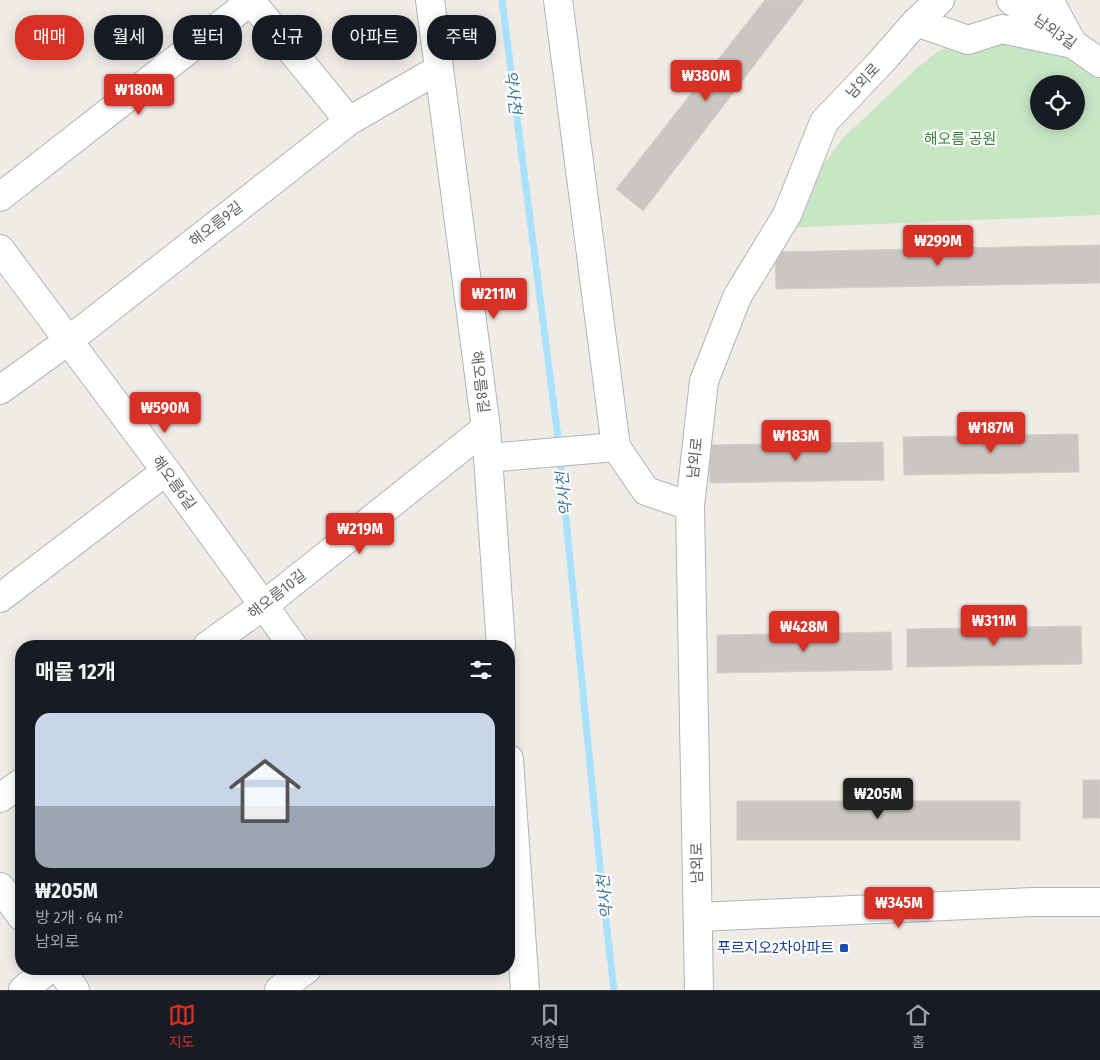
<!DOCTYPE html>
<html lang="ko">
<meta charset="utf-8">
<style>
:root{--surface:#171b24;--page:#20242c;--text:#f1f3f6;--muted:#9ea1a6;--line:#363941;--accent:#d93025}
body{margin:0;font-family:"Fira Sans Condensed","Noto Sans KR",sans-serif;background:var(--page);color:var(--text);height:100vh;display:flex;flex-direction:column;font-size:19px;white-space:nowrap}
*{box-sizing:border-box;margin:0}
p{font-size:16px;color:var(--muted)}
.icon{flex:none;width:28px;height:28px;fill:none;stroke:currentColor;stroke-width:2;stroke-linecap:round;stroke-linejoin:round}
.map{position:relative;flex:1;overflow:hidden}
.drawer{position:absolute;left:15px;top:640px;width:500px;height:335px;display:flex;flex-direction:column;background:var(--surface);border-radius:20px;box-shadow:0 2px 12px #0003}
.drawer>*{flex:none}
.top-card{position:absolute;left:15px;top:15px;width:500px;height:45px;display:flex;gap:10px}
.tools{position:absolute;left:1030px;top:75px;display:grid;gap:10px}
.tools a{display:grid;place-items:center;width:55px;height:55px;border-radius:50%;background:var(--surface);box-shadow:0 2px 12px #0003;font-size:25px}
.price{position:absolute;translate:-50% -42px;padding:0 11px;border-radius:5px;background:var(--accent);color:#fff;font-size:16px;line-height:32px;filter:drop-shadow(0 1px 2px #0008)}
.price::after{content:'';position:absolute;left:50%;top:30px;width:15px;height:11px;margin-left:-8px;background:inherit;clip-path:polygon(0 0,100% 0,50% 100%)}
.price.selected{background:#222;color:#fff}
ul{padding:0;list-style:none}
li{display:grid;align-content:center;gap:10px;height:265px;padding:0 20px}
li span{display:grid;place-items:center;height:155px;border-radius:15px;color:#555}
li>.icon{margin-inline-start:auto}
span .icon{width:90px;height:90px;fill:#fffc;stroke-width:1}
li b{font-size:21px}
h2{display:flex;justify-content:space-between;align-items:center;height:60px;padding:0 20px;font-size:21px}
.pill{padding:0 18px;border-radius:20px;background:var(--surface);box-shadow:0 2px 12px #0003;font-size:18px;line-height:45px}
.pill.selected{background:var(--accent);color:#fff}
.tab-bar{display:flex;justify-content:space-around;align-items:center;height:70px;border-top:1px solid var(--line);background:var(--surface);font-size:14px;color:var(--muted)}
.tab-bar a{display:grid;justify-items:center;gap:2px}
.tab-bar .selected{color:var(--accent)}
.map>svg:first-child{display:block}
.green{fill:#c7e6c4;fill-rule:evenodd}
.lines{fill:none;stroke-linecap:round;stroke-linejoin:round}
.stream{stroke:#a9e0fc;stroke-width:7}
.building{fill:#cac7c3;stroke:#d4cdc4}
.minor-casing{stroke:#b1b4b8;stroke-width:30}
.minor{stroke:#fff;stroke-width:28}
.transit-dot{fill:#1a4fb4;stroke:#fff;stroke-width:2}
.labels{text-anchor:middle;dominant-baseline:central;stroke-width:4.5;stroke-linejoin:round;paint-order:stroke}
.street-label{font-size:15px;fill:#5d6266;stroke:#fff}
.park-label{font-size:15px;fill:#3c8238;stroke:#fff}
.transit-label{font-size:15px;fill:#164399;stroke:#fff;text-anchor:end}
.water-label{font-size:16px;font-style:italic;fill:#40779d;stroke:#fff}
</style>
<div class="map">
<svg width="1100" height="990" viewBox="0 0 1100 990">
<rect width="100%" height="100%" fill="#efece6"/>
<path class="green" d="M 1002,29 L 1100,63 L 1100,215 L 780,228 L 787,215 L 842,139 L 916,69 L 938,51 ZM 1039,84 L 1076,84 L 1076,121 L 1039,121 Z"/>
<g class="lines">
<g class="stream">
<polyline points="502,0 559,446"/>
<polyline points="560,457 602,887 614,990"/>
</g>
</g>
<g class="building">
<polygon points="765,0 804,0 643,211 616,189"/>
<polygon points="1100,245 1100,283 776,289 775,252"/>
<polygon points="1078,434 1079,472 904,475 903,437"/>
<polygon points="883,442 884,480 710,483 709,445"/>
<polygon points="1081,626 1082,664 907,667 907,629"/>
<polygon points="891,632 892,670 717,673 717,635"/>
<rect x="1083" y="780" width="17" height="38"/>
<rect x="737" y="801" width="283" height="39"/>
</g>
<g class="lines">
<g class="minor-casing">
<g id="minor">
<polyline points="250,0 349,121"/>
<polyline points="430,0 486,428 501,646"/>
<polyline points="558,0 616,447 646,491 690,506"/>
<polyline points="1011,0 1100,63"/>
<polyline points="1049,0 1070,39"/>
<polyline points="916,22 968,40 1002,29 1073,44"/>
<polyline points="0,197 251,1"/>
<polyline points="0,249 166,471 293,646"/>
<polyline points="0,390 68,341 349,121 439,69"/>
<polyline points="488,458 616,447"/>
<polyline points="0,598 166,471"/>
<polyline points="207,646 263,606 486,428"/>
<polyline points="509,759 525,990"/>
<polyline points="0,798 21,783"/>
<polyline points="0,887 21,916"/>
<polyline points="698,917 1033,902 1100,902"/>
<polyline points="60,969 75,990"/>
<polyline points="23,990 49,969"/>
<polyline points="279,990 307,969"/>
<polyline points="699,990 690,506 704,381 737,297 787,215 824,122 881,62 916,22 940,0"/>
</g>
</g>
<use href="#minor" class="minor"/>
</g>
<rect class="transit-dot" x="839" y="943" width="10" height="10" rx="2.5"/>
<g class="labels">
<g class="street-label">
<text transform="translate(1055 32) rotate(35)">남외3길</text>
<text transform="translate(863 81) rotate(-47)">남외로</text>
<text transform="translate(216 224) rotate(-38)">해오름9길</text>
<text transform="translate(480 382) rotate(83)">해오름8길</text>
<text transform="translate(695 458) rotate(-84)">남외로</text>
<text transform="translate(174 483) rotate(54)">해오름6길</text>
<text transform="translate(277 594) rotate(-38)">해오름10길</text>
<text transform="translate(697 863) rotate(-91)">남외로</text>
</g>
<g class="park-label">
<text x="960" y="139">해오름 공원</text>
</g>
<g class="transit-label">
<text x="834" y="948">푸르지오2차아파트</text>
</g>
<g class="water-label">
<text transform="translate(513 92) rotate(83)">약사천</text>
<text transform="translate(564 494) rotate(-96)">약사천</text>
<text transform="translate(605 897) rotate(-96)">약사천</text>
</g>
</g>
</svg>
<div class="tools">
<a><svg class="icon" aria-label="locate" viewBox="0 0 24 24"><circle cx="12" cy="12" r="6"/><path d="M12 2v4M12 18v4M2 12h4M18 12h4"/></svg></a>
</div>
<b class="price" style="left:706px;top:102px">₩380M</b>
<b class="price" style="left:139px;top:116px">₩180M</b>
<b class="price" style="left:938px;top:267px">₩299M</b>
<b class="price" style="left:494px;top:320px">₩211M</b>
<b class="price" style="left:165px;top:434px">₩590M</b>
<b class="price" style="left:991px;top:454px">₩187M</b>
<b class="price" style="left:796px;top:462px">₩183M</b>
<b class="price" style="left:360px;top:555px">₩219M</b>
<b class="price" style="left:994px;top:647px">₩311M</b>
<b class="price" style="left:804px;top:653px">₩428M</b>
<b class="price selected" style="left:878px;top:820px">₩205M</b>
<b class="price" style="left:899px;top:929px">₩345M</b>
<div class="top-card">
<a class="pill selected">매매</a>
<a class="pill">월세</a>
<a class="pill">필터</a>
<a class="pill">신규</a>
<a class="pill">아파트</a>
<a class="pill">주택</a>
</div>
<section class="drawer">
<h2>매물 12개<svg class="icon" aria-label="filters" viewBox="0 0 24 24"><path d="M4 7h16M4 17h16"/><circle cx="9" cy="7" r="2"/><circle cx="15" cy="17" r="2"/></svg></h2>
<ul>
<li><span style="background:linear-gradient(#c9d6e8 60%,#9aa5b1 0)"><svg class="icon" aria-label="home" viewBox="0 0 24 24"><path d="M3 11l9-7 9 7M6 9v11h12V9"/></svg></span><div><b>₩205M</b><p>방 2개 · 64 m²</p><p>남외로</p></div></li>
</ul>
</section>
</div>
<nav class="tab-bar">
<a class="selected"><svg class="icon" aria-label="map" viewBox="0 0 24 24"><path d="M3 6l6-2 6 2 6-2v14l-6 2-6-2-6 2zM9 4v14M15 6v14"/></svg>지도</a>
<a><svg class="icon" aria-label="saved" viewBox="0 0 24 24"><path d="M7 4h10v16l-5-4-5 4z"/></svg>저장됨</a>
<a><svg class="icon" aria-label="home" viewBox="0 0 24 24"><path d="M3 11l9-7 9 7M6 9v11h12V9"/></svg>홈</a>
</nav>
